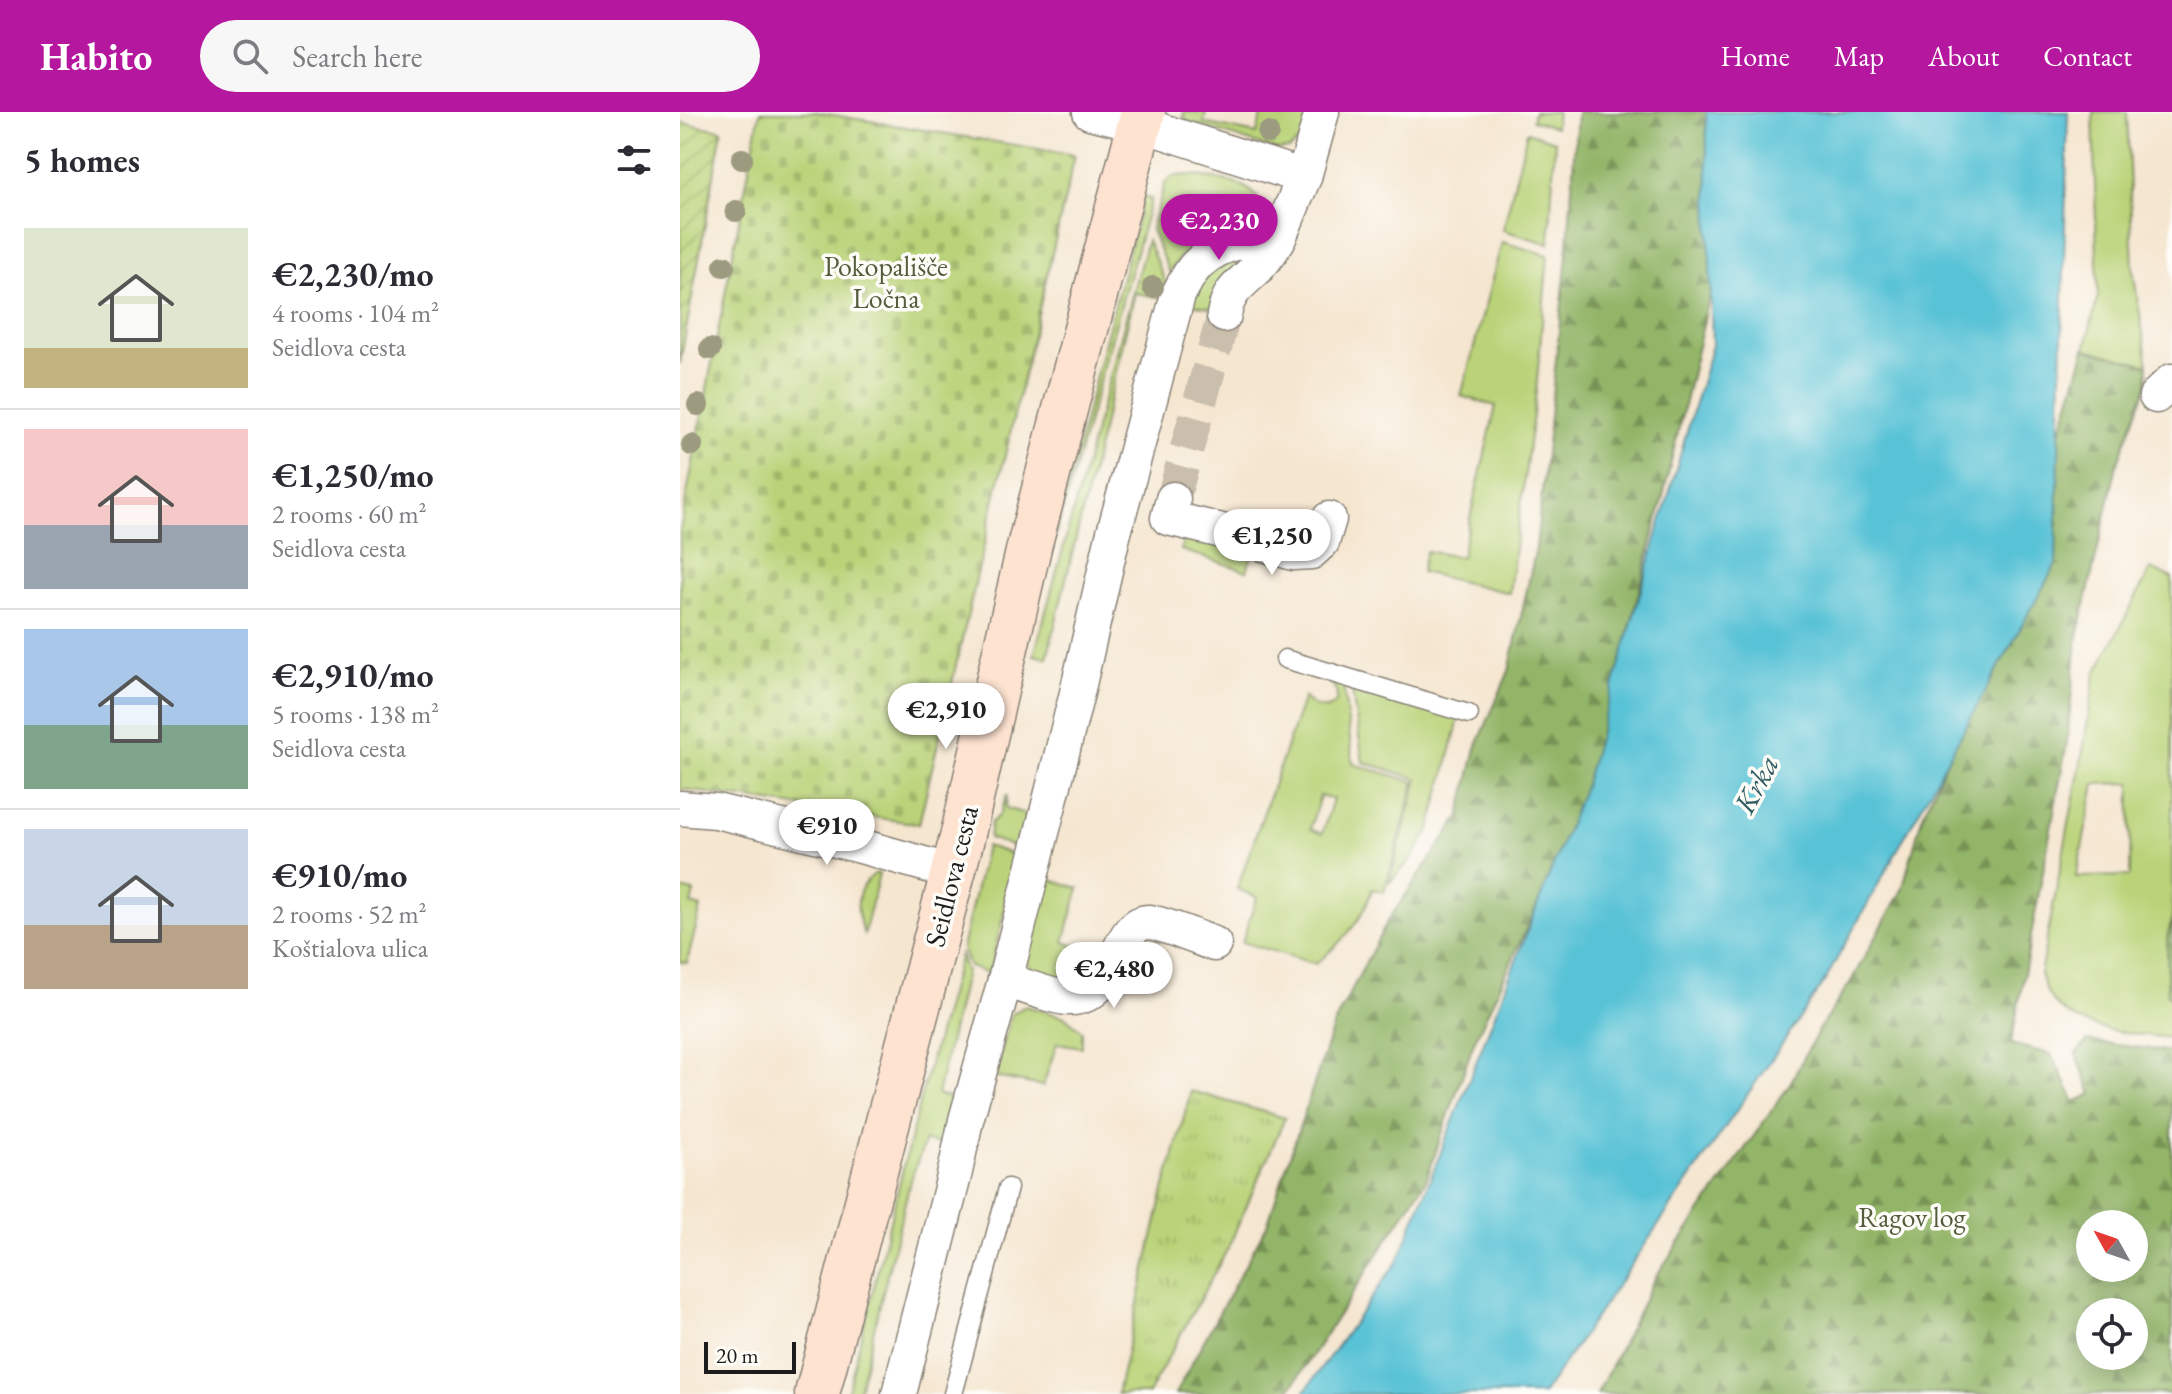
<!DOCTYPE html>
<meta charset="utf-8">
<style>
:root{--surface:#fff;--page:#f7f7f7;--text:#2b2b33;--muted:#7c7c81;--line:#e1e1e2;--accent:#b5179e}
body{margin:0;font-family:"EB Garamond",serif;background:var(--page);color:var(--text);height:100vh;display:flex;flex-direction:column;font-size:30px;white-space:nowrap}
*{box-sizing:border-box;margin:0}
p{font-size:26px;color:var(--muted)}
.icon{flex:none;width:44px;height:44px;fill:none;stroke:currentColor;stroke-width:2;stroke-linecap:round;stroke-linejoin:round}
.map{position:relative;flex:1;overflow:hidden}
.panel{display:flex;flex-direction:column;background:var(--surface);width:680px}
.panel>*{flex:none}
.needle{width:52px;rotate:310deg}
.buttons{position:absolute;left:1396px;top:1098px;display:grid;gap:16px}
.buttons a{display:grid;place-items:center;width:72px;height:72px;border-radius:50%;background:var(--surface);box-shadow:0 4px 20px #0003;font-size:40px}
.scale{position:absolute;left:24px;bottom:20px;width:92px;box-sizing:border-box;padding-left:8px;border:4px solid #1c1c1c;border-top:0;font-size:22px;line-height:28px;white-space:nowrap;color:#1c1c1c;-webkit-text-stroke:6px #fdfcf7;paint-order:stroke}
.price{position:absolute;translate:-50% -68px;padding:0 18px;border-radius:28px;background:#fff;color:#222;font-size:26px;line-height:52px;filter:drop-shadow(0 2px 4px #0008)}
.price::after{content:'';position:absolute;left:50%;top:48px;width:24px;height:18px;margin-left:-12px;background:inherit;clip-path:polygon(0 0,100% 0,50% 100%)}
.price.current{background:var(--accent);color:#fff}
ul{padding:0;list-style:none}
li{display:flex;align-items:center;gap:24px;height:200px;padding:0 24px}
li+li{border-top:2px solid var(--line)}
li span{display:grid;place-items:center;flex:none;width:224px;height:160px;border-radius:0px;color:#555}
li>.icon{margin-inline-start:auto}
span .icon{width:96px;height:96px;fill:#fffc;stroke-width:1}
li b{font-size:34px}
h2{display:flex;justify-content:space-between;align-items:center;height:96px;padding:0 24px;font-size:34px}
header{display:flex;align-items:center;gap:48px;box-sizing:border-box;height:112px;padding:0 40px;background:var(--accent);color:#fff}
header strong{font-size:38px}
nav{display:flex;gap:44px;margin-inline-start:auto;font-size:28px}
.search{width:560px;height:72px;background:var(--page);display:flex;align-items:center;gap:20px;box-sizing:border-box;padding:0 28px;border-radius:44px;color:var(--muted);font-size:30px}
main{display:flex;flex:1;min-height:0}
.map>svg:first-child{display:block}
.grass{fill:#bad378;stroke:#6b784a;stroke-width:2;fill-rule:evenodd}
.forest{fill:url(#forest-firs);stroke:#586842;stroke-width:2;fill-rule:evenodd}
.cemetery{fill:url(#cemetery-stones);stroke:#6b784a;stroke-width:2}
.park{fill:url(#park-tufts);stroke:#6b784a;stroke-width:2}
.garden{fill:url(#garden-furrows);stroke:#6b784a;stroke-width:2}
.water{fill:#59c2d6;stroke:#3a6f79;stroke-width:2}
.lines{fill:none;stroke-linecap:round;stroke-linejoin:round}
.street-tunnel{stroke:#cabeac;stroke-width:34;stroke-dasharray:34 17;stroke-linecap:butt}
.lane-casing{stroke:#888176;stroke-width:21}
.street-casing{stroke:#888176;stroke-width:37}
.secondary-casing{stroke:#888176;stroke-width:47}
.lane{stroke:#fff;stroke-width:18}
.street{stroke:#fff;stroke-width:34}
.secondary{stroke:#fee3d1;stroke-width:44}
.tree{fill:#9c9a7f}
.labels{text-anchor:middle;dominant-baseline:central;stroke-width:7;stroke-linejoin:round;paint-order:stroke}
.park-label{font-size:28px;fill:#535c3c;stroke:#fdfcf7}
.street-label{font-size:28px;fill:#1c1c1c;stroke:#fdfcf7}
.water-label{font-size:30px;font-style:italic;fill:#345e66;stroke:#fdfcf7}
</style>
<header>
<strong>Habito</strong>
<div class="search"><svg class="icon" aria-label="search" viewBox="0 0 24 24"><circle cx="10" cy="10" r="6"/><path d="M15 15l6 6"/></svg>Search here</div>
<nav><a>Home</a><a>Map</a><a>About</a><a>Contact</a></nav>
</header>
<main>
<section class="panel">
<h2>5 homes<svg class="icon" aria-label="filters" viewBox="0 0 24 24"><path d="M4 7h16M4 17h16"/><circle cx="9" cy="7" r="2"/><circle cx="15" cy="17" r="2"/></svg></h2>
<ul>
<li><span style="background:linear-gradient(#dfe7d0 75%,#c2b280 0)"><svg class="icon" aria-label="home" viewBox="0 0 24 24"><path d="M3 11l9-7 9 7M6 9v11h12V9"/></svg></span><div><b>€2,230/mo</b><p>4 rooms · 104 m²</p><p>Seidlova cesta</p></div></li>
<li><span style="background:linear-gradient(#f6c9c9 60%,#9aa5b1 0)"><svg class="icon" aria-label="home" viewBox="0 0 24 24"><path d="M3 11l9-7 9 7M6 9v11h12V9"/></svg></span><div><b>€1,250/mo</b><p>2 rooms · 60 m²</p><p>Seidlova cesta</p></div></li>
<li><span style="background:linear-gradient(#a9c7e8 60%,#7fa58c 0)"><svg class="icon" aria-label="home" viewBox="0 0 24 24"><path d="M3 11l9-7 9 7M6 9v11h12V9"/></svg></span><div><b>€2,910/mo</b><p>5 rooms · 138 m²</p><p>Seidlova cesta</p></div></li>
<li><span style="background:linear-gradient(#c9d6e8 60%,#b9a48a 0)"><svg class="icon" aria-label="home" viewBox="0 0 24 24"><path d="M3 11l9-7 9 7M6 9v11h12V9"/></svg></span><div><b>€910/mo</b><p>2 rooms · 52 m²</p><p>Koštialova ulica</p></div></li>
</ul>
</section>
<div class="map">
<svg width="1492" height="1282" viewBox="0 0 1492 1282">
<defs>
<pattern id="forest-firs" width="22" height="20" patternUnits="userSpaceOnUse" patternTransform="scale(2)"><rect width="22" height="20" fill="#93b568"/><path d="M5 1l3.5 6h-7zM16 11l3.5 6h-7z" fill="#779255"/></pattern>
<pattern id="cemetery-stones" width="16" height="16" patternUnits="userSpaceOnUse" patternTransform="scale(2)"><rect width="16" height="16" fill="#bad378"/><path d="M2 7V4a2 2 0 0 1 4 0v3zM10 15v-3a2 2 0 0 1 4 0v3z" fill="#9fb567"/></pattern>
<pattern id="park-tufts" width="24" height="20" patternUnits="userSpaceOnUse" patternTransform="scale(2)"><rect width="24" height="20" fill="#bad378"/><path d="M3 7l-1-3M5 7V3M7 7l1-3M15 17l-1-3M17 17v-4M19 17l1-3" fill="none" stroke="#9fb567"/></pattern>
<pattern id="garden-furrows" width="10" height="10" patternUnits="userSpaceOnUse" patternTransform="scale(2)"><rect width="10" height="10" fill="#bad378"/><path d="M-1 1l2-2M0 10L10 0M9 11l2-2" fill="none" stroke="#9fb567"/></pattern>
</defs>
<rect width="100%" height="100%" fill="#fdfcf7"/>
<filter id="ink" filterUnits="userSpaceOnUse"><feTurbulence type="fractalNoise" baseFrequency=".0125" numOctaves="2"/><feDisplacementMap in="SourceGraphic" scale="16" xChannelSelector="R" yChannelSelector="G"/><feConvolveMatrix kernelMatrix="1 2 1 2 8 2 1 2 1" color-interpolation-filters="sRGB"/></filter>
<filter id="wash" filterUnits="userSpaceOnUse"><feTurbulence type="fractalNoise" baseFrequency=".006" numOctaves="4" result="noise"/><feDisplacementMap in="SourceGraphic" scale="32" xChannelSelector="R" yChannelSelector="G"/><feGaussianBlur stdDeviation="1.8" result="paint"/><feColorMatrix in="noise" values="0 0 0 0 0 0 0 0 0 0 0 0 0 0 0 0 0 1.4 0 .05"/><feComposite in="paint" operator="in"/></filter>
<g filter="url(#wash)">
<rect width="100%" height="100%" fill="#f5e6d0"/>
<g class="grass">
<polygon points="504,0 526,0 524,11 577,22 582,0 637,0 630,20 610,37 596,38 506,9 503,3"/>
<polygon points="854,0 877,0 875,15 852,8"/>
<polygon points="1413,0 1447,0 1453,158 1468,253 1405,237 1418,184"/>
<polygon points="847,20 875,29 869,132 823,118"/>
<path d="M 509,63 C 538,66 597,71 577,114 L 525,124 L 501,144 L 489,160 L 471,118 L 485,71 L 493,64 Z"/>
<polygon points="463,85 471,87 352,508"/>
<polygon points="467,128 488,176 485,186 455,181 367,546 354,543"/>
<polygon points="822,130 868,143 856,280 829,481 741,460 746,439 781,445 816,294 781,284"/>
<polygon points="564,147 533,196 510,192 520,170 547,150"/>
<polygon points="507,419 573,439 567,459 501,438"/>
<path d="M 1471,457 L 1492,466 L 1492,807 L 1487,826 L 1487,881 L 1492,887 L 1492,926 C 1454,922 1393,920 1370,885 C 1365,878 1363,869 1360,862 L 1403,639 L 1415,563 ZM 1451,671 L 1450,764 L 1396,765 L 1415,672 Z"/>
<path d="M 646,566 L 663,570 L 673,652 L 735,670 L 704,780 L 692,777 C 684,809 660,831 636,852 L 562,830 L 577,785 L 557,777 L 624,585 C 644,610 673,589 646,566 ZM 640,684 L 653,687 L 642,722 L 630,717 Z"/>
<polygon points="671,573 780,603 750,718 730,749 709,771 738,667 683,650"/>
<polygon points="327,683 326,696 351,704 341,737 309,726 311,711 320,702"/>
<polygon points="306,734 338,744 309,862 289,855 282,836"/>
<path d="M 196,761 L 199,762 L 184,822 C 175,800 173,776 196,761 Z"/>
<path d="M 364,766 L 399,776 L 384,830 L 412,839 L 430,830 L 417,857 L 391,871 C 378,868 358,866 349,854 C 339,841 359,784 364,766 Z"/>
<polygon points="0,777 14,780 11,792 21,795 7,851 0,850"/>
<polygon points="280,843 286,859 257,983 279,988 265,1033 245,1029 230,1070 178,1282 167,1282 242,980"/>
<polygon points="345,894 385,905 402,919 402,935 377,931 363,974 315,965 331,903"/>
</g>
<g class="forest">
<polygon points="897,0 1028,0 1035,161 981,393 915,654 887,729 794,930 746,1068 607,1282 495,1282 587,1113 654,912 707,810 780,704 796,636 829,559 856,436 888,134"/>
<path d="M 1405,237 L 1468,253 L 1467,273 L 1437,353 L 1397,528 L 1387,630 L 1331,932 L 1371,942 L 1395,990 L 1412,982 L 1396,942 L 1407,929 L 1492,940 L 1492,1282 L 917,1282 L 976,1164 L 1108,975 L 1141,914 L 1170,871 L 1222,778 L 1242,705 L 1312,547 ZM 1410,1112 L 1454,1112 L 1454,1156 L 1410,1156 ZM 1410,1200 L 1454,1200 L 1454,1244 L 1410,1244 Z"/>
<polygon points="1492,808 1492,887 1487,882 1487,826"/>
</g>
<polygon class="cemetery" points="80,0 135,0 395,43 239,712 0,677 0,418"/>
<polygon class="park" points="511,979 605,1006 548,1136 468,1282 437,1282 482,1086"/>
<polygon class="garden" points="0,9 3,11 42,18 0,252"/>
<polygon class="water" points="1026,0 1388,0 1376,452 1143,872 863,1282 623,1282 719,1147 905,672 1032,233"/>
</g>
<g filter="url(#ink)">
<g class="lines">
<polyline class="street-tunnel" points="493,387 544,203"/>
<g class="lane-casing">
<g id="lane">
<polyline points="605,547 789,602"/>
<polyline points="273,1282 328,1076"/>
</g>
</g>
<g class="street-casing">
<g id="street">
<polyline points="624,65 642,0"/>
<path d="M 544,203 C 548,180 557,175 573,160 C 583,151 591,139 598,128"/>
<polyline points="1476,284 1492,269"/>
<polyline points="493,387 488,406 538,418 613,441 631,440 642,430 649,407"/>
<polyline points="0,696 36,699 177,733 272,760"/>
<path d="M 325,868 C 339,872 378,887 390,886 C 439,885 434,810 469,810 C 482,811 520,827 534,832"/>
<path d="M 219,1282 L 275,1060 L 286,1008 L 325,868 L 397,581 L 432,428 L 498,183 C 503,174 508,163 515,155 C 536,132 568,126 598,128 L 624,65 L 460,12 L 410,0"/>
</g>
</g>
<g class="secondary-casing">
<polyline id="secondary" points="137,1282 282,726 350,431 463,0"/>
</g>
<use href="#lane" class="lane"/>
<use href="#street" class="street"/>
<use href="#secondary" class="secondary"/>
</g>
<g class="tree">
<circle cx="588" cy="21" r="11"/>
<circle cx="62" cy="47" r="11"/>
<circle cx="544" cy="96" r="11"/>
<circle cx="56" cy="99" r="11"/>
<circle cx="495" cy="100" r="11"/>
<circle cx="44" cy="154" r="11"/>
<circle cx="473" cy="175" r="11"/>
<circle cx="30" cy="237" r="11"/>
<circle cx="18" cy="293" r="11"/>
<circle cx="12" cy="333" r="11"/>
</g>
</g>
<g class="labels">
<g class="park-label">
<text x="206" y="154">Pokopališče<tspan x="206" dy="32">Ločna</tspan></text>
<text x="1232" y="1105">Ragov log</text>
</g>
<g class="street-label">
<text transform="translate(271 764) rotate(-76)">Seidlova cesta</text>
</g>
<g class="water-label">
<text transform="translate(1076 672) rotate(-62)">Krka</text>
</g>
</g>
</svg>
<div class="buttons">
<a><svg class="needle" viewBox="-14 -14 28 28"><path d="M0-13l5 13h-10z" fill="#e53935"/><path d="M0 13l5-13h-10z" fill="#7c7c81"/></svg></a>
<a><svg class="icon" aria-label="locate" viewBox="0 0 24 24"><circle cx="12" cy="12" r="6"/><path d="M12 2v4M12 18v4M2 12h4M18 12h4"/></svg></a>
</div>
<div class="scale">20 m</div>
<b class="price current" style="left:539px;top:150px">€2,230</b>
<b class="price" style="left:592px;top:465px">€1,250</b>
<b class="price" style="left:266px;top:639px">€2,910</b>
<b class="price" style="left:147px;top:755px">€910</b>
<b class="price" style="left:434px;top:898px">€2,480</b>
</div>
</main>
